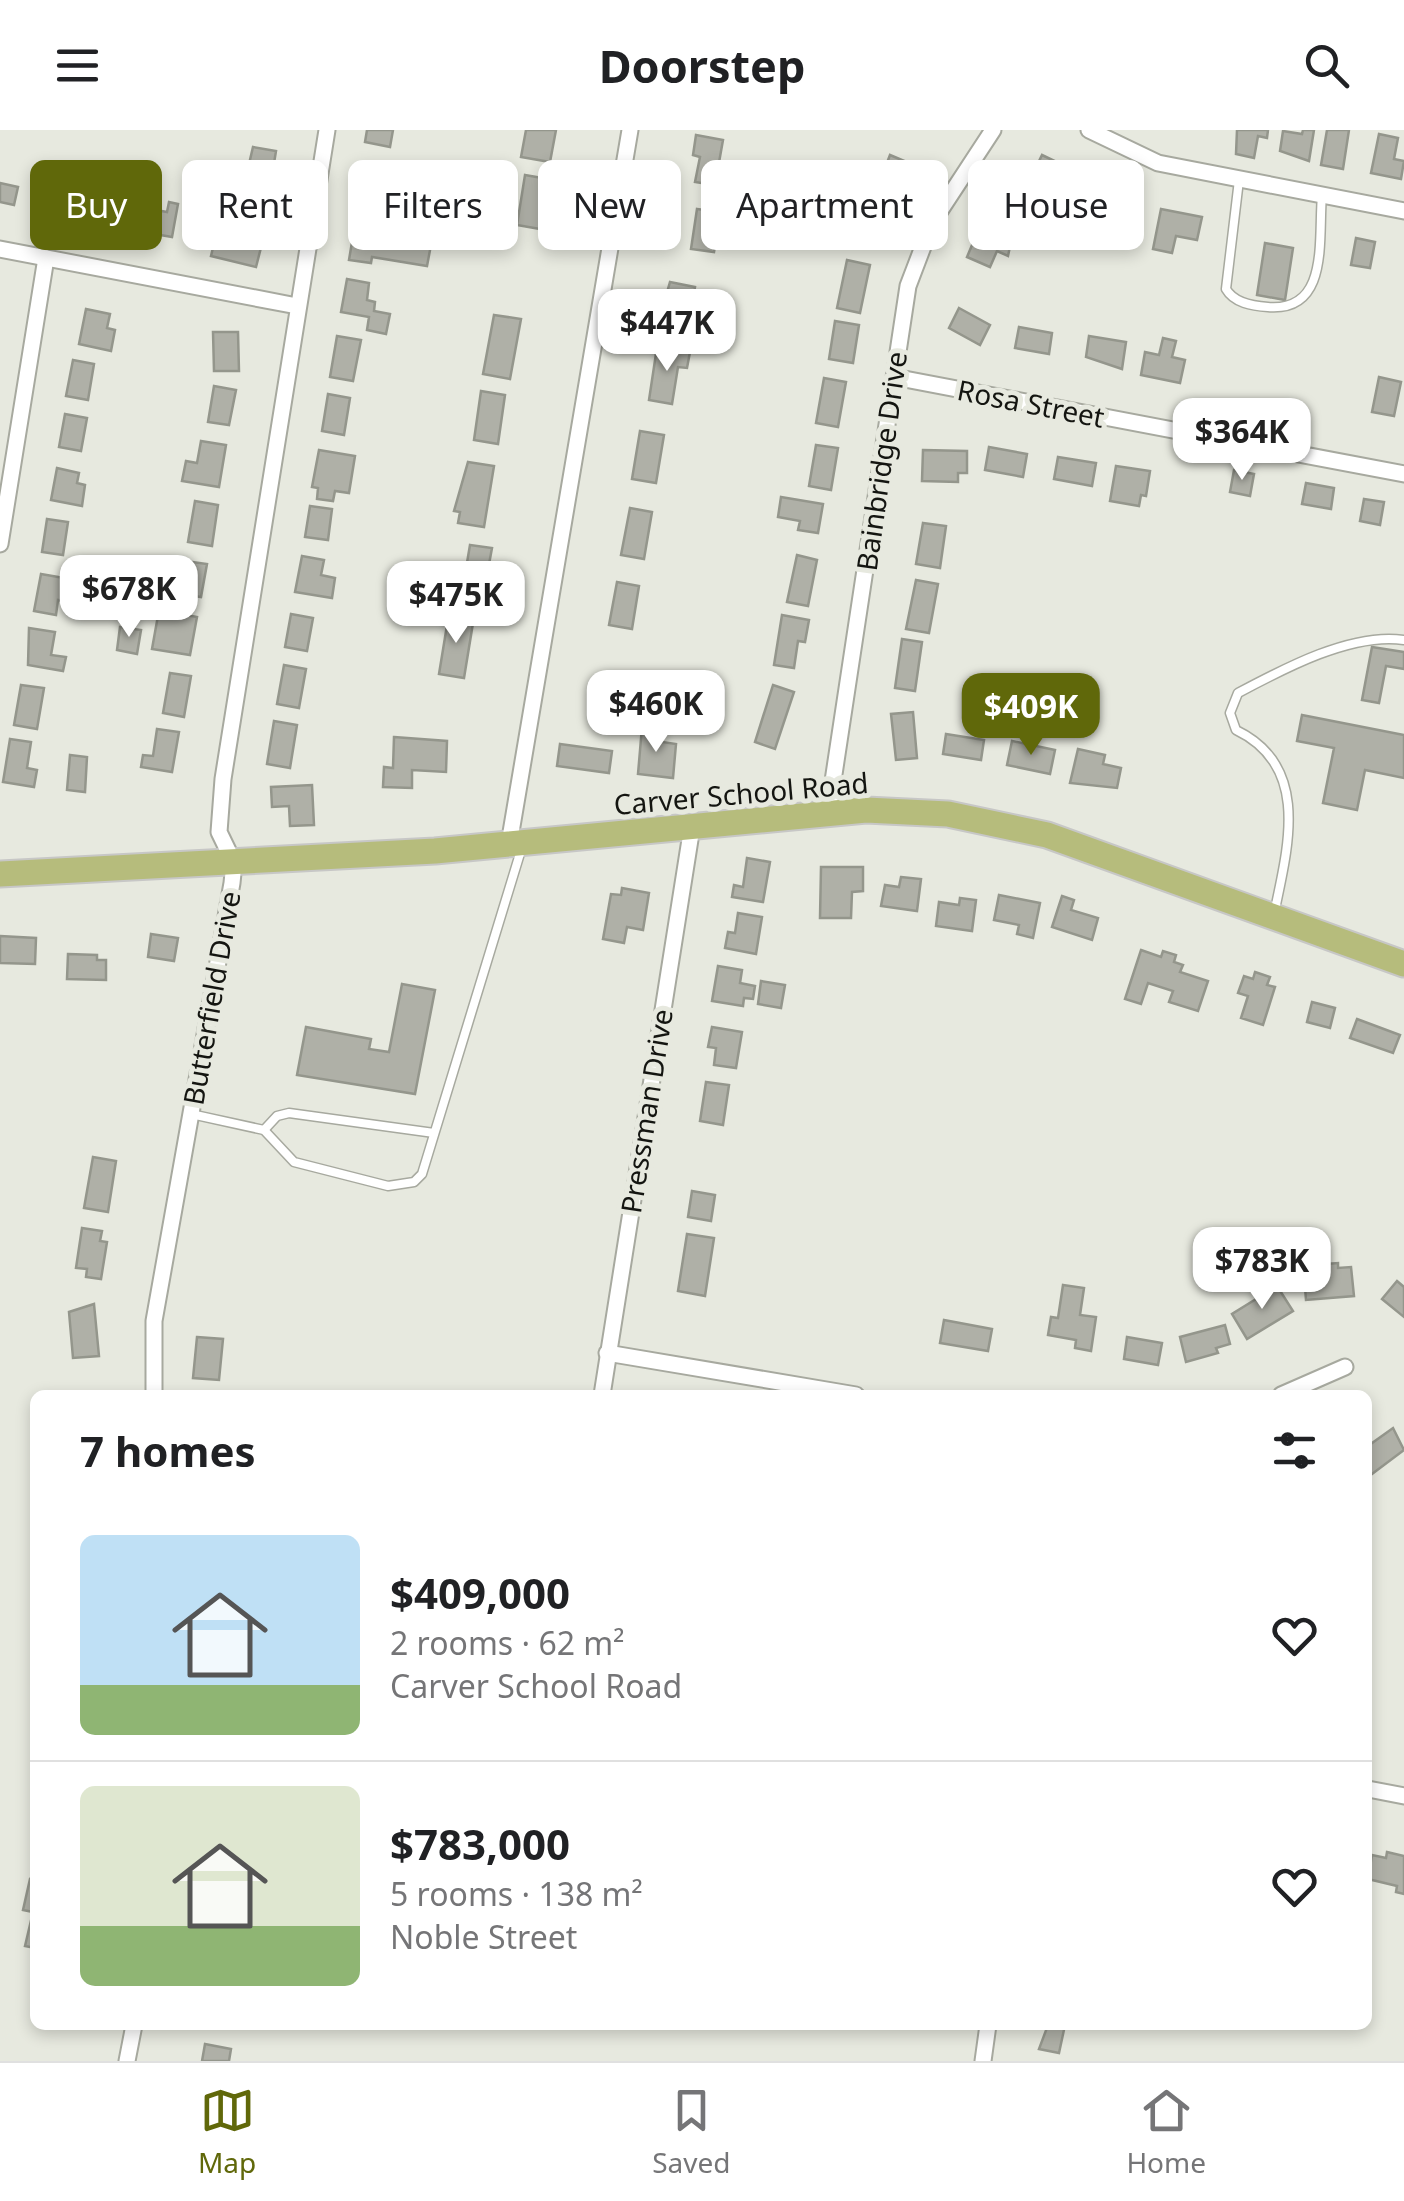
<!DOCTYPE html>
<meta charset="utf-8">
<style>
:root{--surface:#fff;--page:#f6f6f6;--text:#202124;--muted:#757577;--line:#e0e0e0;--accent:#60680a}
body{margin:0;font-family:"Noto Sans",sans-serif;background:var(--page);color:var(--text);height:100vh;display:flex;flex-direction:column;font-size:38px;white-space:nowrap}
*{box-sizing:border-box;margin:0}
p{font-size:32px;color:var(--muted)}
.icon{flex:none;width:55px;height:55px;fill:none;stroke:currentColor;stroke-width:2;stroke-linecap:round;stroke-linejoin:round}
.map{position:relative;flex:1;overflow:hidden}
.panel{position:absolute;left:30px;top:1260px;width:1342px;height:640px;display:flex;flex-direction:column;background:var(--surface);border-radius:15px;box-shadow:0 5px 15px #0003}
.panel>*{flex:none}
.top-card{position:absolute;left:30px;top:30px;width:1345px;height:90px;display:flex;gap:20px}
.price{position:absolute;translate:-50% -85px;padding:0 22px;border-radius:20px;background:#fff;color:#222;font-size:32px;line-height:65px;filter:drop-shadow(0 2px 5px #0008)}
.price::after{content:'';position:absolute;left:50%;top:60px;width:30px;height:22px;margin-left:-15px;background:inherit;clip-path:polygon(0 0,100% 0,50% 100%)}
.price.selected{background:var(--accent);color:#fff}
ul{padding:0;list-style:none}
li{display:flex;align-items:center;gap:30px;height:250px;padding:0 50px}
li+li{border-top:2px solid var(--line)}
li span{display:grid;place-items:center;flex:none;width:280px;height:200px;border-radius:15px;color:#555}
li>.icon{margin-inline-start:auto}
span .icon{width:120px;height:120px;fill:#fffc;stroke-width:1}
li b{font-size:42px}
h2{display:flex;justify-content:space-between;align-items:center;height:120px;padding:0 50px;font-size:42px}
.tag{padding:0 35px;border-radius:15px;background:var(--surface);box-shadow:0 5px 15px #0003;font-size:35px;line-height:90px}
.tag.selected{background:var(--accent);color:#fff}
header{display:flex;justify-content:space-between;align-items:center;height:130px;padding:0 50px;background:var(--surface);font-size:45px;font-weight:700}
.dock{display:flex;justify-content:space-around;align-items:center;height:140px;border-top:2px solid var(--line);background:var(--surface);font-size:28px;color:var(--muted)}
.dock a{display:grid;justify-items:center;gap:5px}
.dock .selected{color:var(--accent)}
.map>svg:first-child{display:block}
.building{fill:#afb0a7;stroke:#94968c;stroke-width:2.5}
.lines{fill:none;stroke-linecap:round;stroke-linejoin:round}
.lane-casing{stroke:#a7a99f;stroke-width:11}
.street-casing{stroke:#a7a99f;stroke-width:19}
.primary-casing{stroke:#c7c7c6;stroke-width:29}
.lane{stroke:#fff;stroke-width:8}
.street{stroke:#fff;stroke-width:15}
.primary{stroke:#b6bc7c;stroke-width:25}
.labels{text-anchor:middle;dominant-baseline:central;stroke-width:10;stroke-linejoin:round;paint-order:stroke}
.street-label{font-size:28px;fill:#141511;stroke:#e7e9df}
</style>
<header><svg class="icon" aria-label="menu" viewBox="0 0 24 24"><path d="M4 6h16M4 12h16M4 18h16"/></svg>Doorstep<svg class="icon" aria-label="search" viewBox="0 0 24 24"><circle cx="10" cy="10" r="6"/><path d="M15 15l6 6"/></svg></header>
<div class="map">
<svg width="1404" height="1931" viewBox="0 0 1404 1931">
<rect width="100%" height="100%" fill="#e7e9df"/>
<g class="building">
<polygon points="367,0 393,0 390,17 365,12"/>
<polygon points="526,0 556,0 550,32 521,27"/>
<polygon points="1237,0 1268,0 1267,8 1258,6 1254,28 1236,24"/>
<polygon points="1303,0 1314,0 1309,31 1280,21 1283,1 1302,4"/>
<polygon points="1327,0 1349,0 1343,39 1321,35"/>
<polygon points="1379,4 1398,8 1394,29 1404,31 1401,49 1371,43"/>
<polygon points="696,5 723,10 715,55 695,52 700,27 693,25"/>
<polygon points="253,17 276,21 269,64 243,60"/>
<polygon points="890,25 909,33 896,64 862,50 870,32 885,38"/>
<polygon points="1042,25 1084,45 1074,65 1061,58 1057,66 1029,52"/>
<polygon points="365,35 386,39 379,82 357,78"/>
<polygon points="525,45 548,49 540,99 517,95"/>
<polygon points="209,51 228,54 225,72 206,69"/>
<polygon points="0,53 18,57 14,75 0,72"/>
<polygon points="1094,53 1130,69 1120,91 1084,75"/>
<polygon points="72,63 105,70 100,95 67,88"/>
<polygon points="132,65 147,67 145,78 167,82 169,72 178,74 172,107 126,99"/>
<polygon points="849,67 883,81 870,114 844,103 848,93 840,89"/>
<polygon points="697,79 721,82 714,122 691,119"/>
<polygon points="1161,79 1202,87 1197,110 1176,106 1172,123 1153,119"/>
<polygon points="356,88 405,97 403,110 431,115 427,136 372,127 371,133 349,130"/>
<polygon points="983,89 1013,102 1008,126 997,121 990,137 967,127"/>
<polygon points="243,97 265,102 256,137 211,126 216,105 240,111"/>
<polygon points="1356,108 1375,112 1370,138 1351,135"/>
<polygon points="1265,113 1293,118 1285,170 1257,165"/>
<polygon points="847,130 870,135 860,183 837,178"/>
<polygon points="347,149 369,153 367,170 375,172 374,181 390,184 386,204 367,200 369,187 341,182"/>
<polygon points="670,152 695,157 691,183 705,186 702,202 658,194"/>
<polygon points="959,178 990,195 980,215 949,198"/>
<polygon points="86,179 110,184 107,198 115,200 111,221 79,214"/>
<polygon points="494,185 521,189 510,249 483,244"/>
<polygon points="835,191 859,195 853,233 829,229"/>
<polygon points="1019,197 1052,203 1049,224 1015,218"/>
<polygon points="213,202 238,202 239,241 214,241"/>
<polygon points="337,206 361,210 353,251 330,247"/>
<polygon points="1089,206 1126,212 1122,239 1086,227"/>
<polygon points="1163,208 1176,211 1172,227 1185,230 1180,253 1141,245 1145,222 1159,225"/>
<polygon points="657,217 690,222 687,238 678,237 672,274 649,270"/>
<polygon points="73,230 94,234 88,270 66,266"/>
<polygon points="1379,247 1401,252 1394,286 1372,282"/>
<polygon points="824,248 846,252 838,297 816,293"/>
<polygon points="214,256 236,260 229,295 208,292"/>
<polygon points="481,261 505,265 498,314 474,310"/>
<polygon points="328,264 350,268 344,305 322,301"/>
<polygon points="65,284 87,288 81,321 59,317"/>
<polygon points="640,301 664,305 656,353 632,349"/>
<polygon points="201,311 226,315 219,357 182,351 186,331 197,333"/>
<polygon points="816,315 838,318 831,360 809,356"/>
<polygon points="989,317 1027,324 1023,347 985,340"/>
<polygon points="319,320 355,326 349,363 335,361 333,371 317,369 318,358 312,357"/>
<polygon points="923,320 967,321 967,343 958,343 958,352 922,351"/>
<polygon points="1058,327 1096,333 1092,356 1054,349"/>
<polygon points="468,332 494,336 484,397 458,393 460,382 454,381"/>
<polygon points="1116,336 1150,341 1146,366 1141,365 1139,376 1110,371"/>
<polygon points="57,338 79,343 77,353 85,355 82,376 51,370"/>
<polygon points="1234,340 1254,344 1250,366 1230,362"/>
<polygon points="1306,353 1334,358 1331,379 1302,374"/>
<polygon points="781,367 823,374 818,403 798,400 800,391 778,387"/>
<polygon points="1364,369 1384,372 1380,395 1360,391"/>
<polygon points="195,371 218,375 212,416 188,412"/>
<polygon points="310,376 332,379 328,410 305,407"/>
<polygon points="630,378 652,382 644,429 621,425"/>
<polygon points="47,389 68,392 63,425 42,422"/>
<polygon points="923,393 946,396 940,438 916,434"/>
<polygon points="470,415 492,418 482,472 461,468"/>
<polygon points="797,425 817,430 808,476 787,472"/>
<polygon points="302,426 324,430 321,445 335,448 332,468 295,462"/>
<polygon points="185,431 207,434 201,467 180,464"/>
<polygon points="41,444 87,452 83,474 58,470 56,485 34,481"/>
<polygon points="916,450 938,454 929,503 906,499"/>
<polygon points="617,452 639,456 632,499 609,495"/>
<polygon points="159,480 197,487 190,525 152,519"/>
<polygon points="449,483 474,487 464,548 439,544"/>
<polygon points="291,484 313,488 307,521 285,517"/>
<polygon points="782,485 809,490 805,512 798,511 794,538 774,535"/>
<polygon points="120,497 141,500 137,524 117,520"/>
<polygon points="29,498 55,502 51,525 66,527 63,541 28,535"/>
<polygon points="902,509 922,512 915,561 895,558"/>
<polygon points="1372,517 1404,522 1404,539 1386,536 1379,573 1362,570"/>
<polygon points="284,535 306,539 299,578 277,574"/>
<polygon points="170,543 191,546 184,587 163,583"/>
<polygon points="21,555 44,558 37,599 14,595"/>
<polygon points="773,555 794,562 775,619 755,612"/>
<polygon points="913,582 917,628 896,630 891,584"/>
<polygon points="1302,585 1404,605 1404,648 1365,640 1357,680 1323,673 1334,618 1297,611"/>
<polygon points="274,591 297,595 290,638 267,634"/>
<polygon points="642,597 657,598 656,603 662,604 662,612 676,614 673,648 638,644"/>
<polygon points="157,599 179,602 172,642 141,637 143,625 153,626"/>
<polygon points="946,604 984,610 981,630 943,624"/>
<polygon points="394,607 447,611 446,642 412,640 412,658 383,657 384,637 393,638"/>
<polygon points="10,609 31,612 27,638 37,640 34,657 3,652"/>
<polygon points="1012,611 1055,620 1050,644 1007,635"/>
<polygon points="560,614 612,621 609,643 557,636"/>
<polygon points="1078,619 1105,625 1103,634 1121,638 1117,658 1070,653"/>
<polygon points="70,625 87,627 85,662 67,660"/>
<polygon points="312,655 314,695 290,696 289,676 272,677 271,657"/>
<polygon points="747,728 770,732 763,772 732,767 734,755 743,757"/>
<polygon points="821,737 863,737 863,761 852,762 851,788 820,788"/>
<polygon points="901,747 921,749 917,781 881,776 885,755 899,757"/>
<polygon points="622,758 649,763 643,800 627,797 624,813 603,809 611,764 621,765"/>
<polygon points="999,765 1040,773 1033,808 1017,804 1019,795 994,790"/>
<polygon points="1062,766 1074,770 1071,780 1098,788 1092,810 1052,797"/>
<polygon points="960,768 976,770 972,801 936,796 939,772 959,775"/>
<polygon points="738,783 762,787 756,824 725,818 728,802 735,803"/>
<polygon points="151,804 178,808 174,831 148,827"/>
<polygon points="0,806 36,808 35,834 0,833"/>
<polygon points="1141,820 1161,827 1163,821 1176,825 1174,832 1183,835 1180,842 1208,851 1198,881 1169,872 1173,861 1148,853 1141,874 1125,869"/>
<polygon points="68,824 97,825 97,830 106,830 106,850 67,849"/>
<polygon points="718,836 742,840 740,853 755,856 753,869 744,868 743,876 712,871"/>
<polygon points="1255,842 1270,847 1267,855 1275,857 1263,895 1241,888 1248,866 1238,863 1244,846 1253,849"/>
<polygon points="761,851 785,855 781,878 758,874"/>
<polygon points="402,854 435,860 415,964 297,945 306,897 371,909 369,919 389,922"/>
<polygon points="1312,872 1335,878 1330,898 1307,892"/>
<polygon points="1357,889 1400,905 1393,923 1350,908"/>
<polygon points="712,897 742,902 736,938 714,935 716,918 708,917"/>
<polygon points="706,952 729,955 723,995 700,991"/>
<polygon points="93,1027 116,1031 108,1082 84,1078"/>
<polygon points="692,1061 715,1065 711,1091 688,1087"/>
<polygon points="82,1098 102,1101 100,1111 107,1112 101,1149 86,1147 87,1139 76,1138"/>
<polygon points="687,1104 714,1108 705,1166 678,1161"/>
<polygon points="1338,1133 1338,1138 1351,1137 1354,1166 1306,1170 1304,1145 1327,1143 1326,1134"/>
<polygon points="1397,1151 1404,1157 1404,1187 1382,1169"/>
<polygon points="1063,1155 1084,1158 1080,1185 1096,1187 1091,1221 1075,1218 1076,1210 1048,1205 1051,1187 1058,1188"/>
<polygon points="1277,1156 1293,1181 1247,1209 1232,1184"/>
<polygon points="94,1174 99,1226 73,1228 69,1182"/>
<polygon points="944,1190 992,1199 988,1221 940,1213"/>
<polygon points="1225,1195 1230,1214 1216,1218 1218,1223 1186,1232 1180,1207"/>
<polygon points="197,1207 223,1209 219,1250 193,1248"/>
<polygon points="1127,1207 1162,1213 1158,1235 1124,1229"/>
<polygon points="1393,1298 1404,1320 1368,1347 1368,1316"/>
<polygon points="1387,1722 1404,1726 1404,1764 1396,1762 1397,1756 1368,1749 1372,1725 1386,1728"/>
<polygon points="30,1749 35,1750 35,1818 25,1816 33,1782 23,1780"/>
<polygon points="1048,1895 1065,1895 1059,1923 1039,1919"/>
<polygon points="205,1914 231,1919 229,1931 202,1931"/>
</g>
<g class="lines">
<g class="lane-casing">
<g id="lane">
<path d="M 1239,50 L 1226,159 C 1234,173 1252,176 1268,177 C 1330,182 1318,109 1322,65"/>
<path d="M 1274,784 C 1288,717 1311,636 1236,600 L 1230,583 L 1238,563 C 1283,539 1352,502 1404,510"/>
<polyline points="191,984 264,1000 294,1032 388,1056 414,1052 422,1044 522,717"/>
<polyline points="264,1000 277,986 289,983 434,1003"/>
</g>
</g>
<g class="street-casing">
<g id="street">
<polyline points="1089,0 1158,33 1404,81"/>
<polyline points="0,119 297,176"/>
<polyline points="894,247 1404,344"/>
<polyline points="0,414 46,128"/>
<polyline points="828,684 908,156 932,93 993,0"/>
<polyline points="509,714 630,0"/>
<polyline points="607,1223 856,1265"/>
<polyline points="154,1265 154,1191 232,753 234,733 219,702 223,649 327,0"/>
<polyline points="602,1265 692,697"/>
<polyline points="1281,1265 1345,1237"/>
<polyline points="1368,1659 1404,1666"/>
<polyline points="127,1931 134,1895"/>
<polyline points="983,1931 988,1895"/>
</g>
</g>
<g class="primary-casing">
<polyline id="primary" points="0,744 435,721 866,680 948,684 1047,705 1404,834"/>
</g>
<use href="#lane" class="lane"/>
<use href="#street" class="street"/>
<use href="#primary" class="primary"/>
</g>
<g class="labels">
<g class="street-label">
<text transform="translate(1031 273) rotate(11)">Rosa Street</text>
<text transform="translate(881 331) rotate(-82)">Bainbridge Drive</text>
<text transform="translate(741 663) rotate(-5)">Carver School Road</text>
<text transform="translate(211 868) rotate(-80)">Butterfield Drive</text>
<text transform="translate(646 981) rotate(-81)">Pressman Drive</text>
</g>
</g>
</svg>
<b class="price" style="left:667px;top:244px">$447K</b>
<b class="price" style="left:1242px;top:353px">$364K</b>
<b class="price" style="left:129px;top:510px">$678K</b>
<b class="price" style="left:456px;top:516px">$475K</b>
<b class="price" style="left:656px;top:625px">$460K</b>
<b class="price selected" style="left:1031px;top:628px">$409K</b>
<b class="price" style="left:1262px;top:1182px">$783K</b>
<div class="top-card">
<a class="tag selected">Buy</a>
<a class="tag">Rent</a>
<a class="tag">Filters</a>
<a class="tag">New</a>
<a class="tag">Apartment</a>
<a class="tag">House</a>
</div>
<section class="panel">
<h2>7 homes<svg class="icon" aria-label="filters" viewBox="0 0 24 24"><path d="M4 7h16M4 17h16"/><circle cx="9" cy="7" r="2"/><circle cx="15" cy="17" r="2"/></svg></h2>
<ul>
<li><span style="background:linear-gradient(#bfe0f5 75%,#8fb573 0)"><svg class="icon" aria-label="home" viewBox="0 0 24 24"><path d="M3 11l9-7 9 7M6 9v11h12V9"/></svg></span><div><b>$409,000</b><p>2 rooms · 62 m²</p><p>Carver School Road</p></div><svg class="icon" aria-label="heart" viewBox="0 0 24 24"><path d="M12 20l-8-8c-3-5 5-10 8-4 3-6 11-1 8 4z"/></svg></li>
<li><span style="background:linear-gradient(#dfe7d0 70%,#8fb573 0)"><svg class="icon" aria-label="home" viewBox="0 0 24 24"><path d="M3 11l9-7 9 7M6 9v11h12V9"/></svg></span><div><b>$783,000</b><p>5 rooms · 138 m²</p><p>Noble Street</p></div><svg class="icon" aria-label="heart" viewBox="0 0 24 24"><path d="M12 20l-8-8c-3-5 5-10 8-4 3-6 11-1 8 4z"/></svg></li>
</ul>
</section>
</div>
<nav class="dock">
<a class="selected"><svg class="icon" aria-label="map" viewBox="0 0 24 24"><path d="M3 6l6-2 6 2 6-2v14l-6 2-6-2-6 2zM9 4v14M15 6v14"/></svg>Map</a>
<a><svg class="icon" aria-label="saved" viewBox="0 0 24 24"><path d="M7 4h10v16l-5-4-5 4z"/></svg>Saved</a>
<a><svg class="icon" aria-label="home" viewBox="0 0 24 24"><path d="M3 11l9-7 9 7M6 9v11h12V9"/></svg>Home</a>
</nav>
